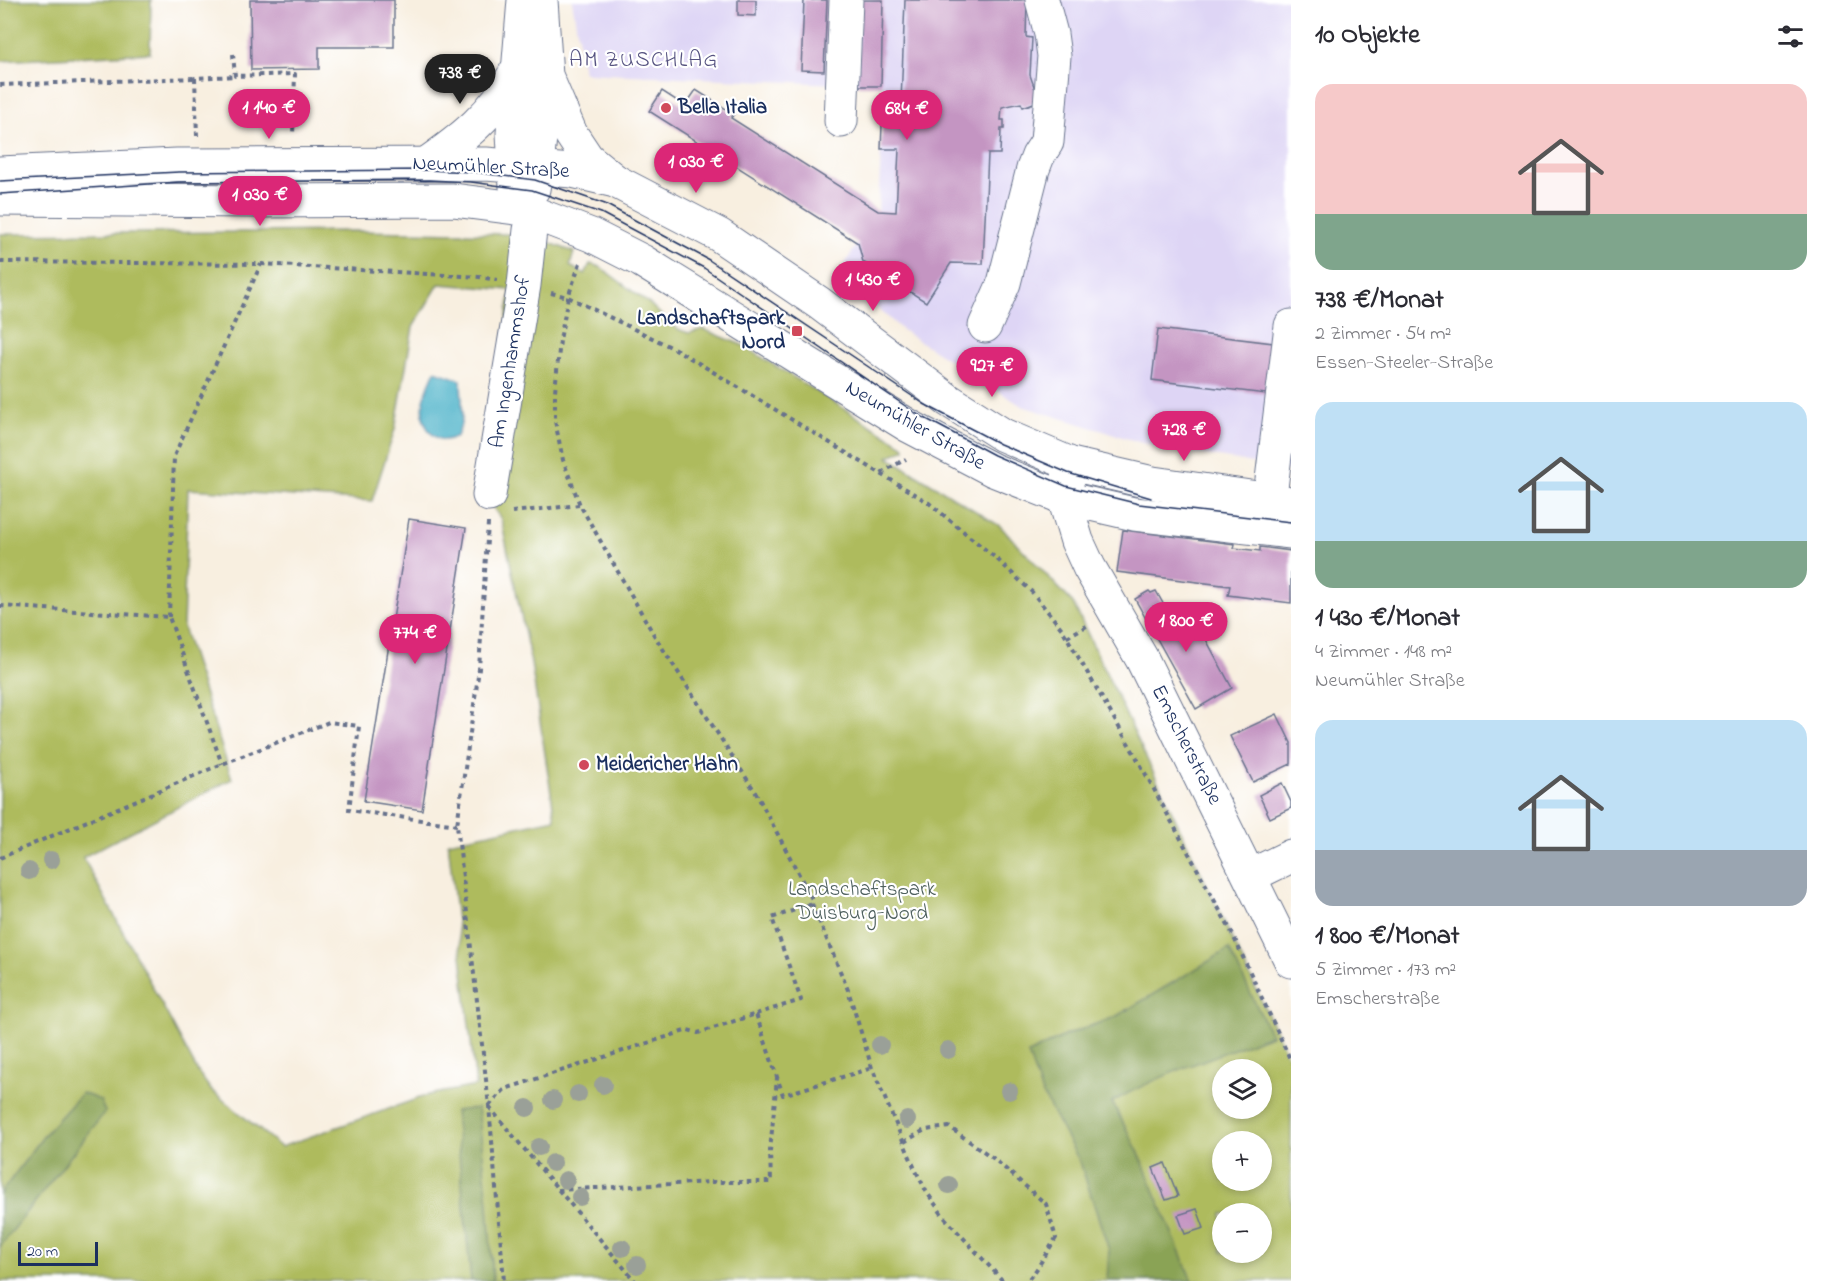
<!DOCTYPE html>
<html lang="de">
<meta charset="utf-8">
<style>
:root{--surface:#fff;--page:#f7f7f7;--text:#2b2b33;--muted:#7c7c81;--accent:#db2777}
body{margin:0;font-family:"Indie Flower",sans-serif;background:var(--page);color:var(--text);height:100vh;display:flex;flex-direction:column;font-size:22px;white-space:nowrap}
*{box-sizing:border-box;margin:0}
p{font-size:20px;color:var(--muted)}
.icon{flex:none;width:33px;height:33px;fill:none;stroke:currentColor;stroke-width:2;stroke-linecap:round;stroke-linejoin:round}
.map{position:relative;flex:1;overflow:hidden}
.panel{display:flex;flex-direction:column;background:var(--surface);width:540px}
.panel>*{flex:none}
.fabs{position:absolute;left:1212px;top:1059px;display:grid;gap:12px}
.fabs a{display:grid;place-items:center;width:60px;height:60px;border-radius:50%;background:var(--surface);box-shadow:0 3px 9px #0003;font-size:30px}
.scale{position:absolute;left:18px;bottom:15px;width:80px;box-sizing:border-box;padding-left:6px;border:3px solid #1b2f5e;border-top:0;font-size:16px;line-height:21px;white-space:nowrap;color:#1b2f5e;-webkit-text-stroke:4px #fff;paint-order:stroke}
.price{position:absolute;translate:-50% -51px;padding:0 14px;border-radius:21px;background:var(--accent);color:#fff;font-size:20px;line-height:39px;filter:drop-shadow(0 2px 3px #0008)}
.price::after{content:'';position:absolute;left:50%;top:36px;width:18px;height:14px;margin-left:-9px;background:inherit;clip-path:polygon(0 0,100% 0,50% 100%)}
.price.current{background:#222;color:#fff}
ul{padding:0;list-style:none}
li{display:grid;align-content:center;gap:12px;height:318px;padding:0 24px}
li span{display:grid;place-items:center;height:186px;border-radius:18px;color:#555}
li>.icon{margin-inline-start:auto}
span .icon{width:108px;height:108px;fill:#fffc;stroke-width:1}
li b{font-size:26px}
h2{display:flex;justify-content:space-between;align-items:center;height:72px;padding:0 24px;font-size:26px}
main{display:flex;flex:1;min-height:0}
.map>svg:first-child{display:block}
.built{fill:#ded5f5}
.green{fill:#aebb5d;stroke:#64755e;stroke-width:1.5;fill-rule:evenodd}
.forest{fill:#8aa354;stroke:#526959;stroke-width:1.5}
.water{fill:#49b1c8;stroke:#327093;stroke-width:1.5}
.building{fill:#c495c2}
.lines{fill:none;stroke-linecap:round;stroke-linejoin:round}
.minor-casing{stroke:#68728c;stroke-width:35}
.major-casing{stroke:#68728c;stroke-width:35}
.path{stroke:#68728c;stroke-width:4;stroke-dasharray:4.5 4.5;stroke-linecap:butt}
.minor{stroke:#fff;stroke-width:33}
.major{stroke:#fff;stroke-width:33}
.tram{stroke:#1b2f5e;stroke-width:1.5}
.tree{fill:#9aa098}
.poi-dot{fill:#d1495b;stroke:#fff;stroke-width:2}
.labels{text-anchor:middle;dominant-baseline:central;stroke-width:4.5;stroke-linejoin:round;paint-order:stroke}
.poi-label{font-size:21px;font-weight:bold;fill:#1b2f5e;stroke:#fff;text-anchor:start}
.street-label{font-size:21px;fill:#1b2f5e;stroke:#fff}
.park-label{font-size:21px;fill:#4e605e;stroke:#fff}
.neighbourhood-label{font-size:22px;letter-spacing:1.5px;fill:#565381;stroke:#fff}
</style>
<main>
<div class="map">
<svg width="1291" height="1281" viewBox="0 0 1291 1281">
<rect width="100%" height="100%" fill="#fff"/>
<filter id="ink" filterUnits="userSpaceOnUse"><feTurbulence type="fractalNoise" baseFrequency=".0167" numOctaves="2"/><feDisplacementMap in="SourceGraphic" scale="12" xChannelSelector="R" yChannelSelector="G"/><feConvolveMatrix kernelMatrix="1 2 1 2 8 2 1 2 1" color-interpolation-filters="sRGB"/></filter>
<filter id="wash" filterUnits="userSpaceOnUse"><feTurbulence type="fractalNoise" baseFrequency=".008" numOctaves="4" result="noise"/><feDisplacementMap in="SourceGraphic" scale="24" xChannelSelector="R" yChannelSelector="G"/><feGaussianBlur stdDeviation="1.35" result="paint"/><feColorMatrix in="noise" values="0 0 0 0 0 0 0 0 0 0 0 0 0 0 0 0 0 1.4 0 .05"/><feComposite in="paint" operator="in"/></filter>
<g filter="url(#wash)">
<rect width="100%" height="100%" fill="#f8efe0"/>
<polygon class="built" points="572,0 1291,0 1291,470 1142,443 1022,406 902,330 839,273 878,211 884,86 584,73"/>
<g class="green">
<polygon points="0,0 151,0 150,53 0,61"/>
<path d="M 359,231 L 509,234 L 540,250 L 542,240 L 574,252 L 570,266 L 585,274 L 590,264 L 600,267 L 627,287 L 651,305 L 669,323 L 680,330 L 689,333 L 703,329 L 742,345 L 904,446 L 905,449 L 888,457 L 1000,526 L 1073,603 L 1291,1063 L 1291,1281 L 0,1281 L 0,234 ZM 439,284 L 511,290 L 481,490 L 501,519 L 531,663 L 555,819 L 448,842 L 476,1086 L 428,1095 L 281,1147 L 211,1090 L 198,1072 L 83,857 L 232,779 L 183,627 L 188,489 L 372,501 L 395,429 L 413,327 ZM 1222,1070 L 1262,1070 L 1262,1108 L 1222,1108 ZM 1222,1142 L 1262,1142 L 1262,1180 L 1222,1180 ZM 1222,1214 L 1262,1214 L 1262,1252 L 1222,1252 Z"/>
</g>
<g class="forest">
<path d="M 1229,949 L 1271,1035 C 1218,1056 1162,1073 1112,1102 L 1138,1151 L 1192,1281 L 1107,1281 L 1109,1250 L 1080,1162 L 1041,1091 L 1028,1054 L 1066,1035 L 1115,1017 Z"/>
<polygon points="82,1093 100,1100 105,1112 0,1247 0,1194 45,1134"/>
<polygon points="478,1108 488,1204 493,1281 471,1281 455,1111"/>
</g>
<path class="water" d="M 435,371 L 461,380 C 461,401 466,416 457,436 C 453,438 448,440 444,440 C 429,438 421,420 423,407 C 424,394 430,382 435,371 Z"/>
<g id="blocks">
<g class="building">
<polygon points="250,0 394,0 394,47 319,47 319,69 251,70"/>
<polygon points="738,0 756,0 756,16 738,15"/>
<polygon points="804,0 827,0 824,71 801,70"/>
<polygon points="860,0 883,0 881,86 858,86"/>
<polygon points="905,0 1027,0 1026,37 1032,38 1030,75 1039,101 1023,107 1021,103 1002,107 1001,120 1004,120 1004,129 1001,129 1000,154 988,154 983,264 951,263 926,302 863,262 858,243 649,111 662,91 685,106 696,90 734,114 731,118 878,211 896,212 899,149 881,149 883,101 901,102"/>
<polygon points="1158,329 1273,343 1266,394 1152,380"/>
<polygon points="409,519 466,528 422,810 364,801"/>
<polygon points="1123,530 1235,544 1234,548 1260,551 1260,547 1291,551 1291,603 1228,595 1230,586 1117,572"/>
<polygon points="1149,591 1151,593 1156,591 1179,632 1195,623 1200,632 1202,632 1232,688 1196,709 1135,599"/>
<polygon points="1277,714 1291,743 1291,764 1253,782 1230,736"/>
<polygon points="1282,783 1291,802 1291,808 1270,818 1259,795"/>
<polygon points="1165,1163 1178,1196 1166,1200 1153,1168"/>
<polygon points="1197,1209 1204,1228 1185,1234 1178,1215"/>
</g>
</g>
</g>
<g filter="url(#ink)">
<use href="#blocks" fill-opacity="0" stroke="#68728c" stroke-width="1.5"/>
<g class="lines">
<g class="minor-casing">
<g id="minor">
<polyline points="841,121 846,0"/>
<polyline points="985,326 1004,283 1033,169 1038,156 1047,142 1054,56 1051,34 1042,0"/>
<polyline points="1071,464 1064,498 1077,541 1089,567 1142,659 1291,961"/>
<polyline points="489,495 524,285 530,230"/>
<polyline points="1266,528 1291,326"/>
<polyline points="1250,876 1291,856"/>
</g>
</g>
<g class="major-casing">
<g id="major">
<polyline points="548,80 571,134 587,158 614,180"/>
<path d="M 426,164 C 462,139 495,113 515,73"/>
<polyline points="0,173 177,165 486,164 572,171 615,181 719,235 819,303 948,400 1003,435 1071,464 1153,483 1291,503"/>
<polyline points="516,187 513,133 524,0"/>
<polyline points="533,189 537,167 546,76 541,0"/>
<polyline points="0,199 255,201 453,200 523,209 591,235 642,261 909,426 993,470 1064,498 1134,514 1291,532"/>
</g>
</g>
<g class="path">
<polyline points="233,54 235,76 295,74 293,135"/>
<polyline points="0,85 195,78"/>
<polyline points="197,136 195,78 235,76"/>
<polyline points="0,262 261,264 479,277 497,280"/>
<polyline points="580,263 568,297 560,340 555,391 555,421 563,460 580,505 654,635 756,793 812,899 812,904 848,990 872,1068 915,1169 926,1191 944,1217 1003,1281"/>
<polyline points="551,293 568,297 677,350 929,503 998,560 1032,592 1062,629 1138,760 1231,931 1291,1061"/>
<polyline points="881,473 906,459"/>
<polyline points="512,512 580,505"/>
<polyline points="488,523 479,669 457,825 489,1106 504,1281"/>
<polyline points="0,606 169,617 222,764"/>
<polyline points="169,617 174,456 261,264"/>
<polyline points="1067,637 1090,624"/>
<polyline points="0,858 222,764 329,722 359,726 349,810 457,825"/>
<polyline points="756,1014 801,1000 772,918 812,904"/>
<polyline points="489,1106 505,1089 688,1030 698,1033 756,1014 783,1095 872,1068"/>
<polyline points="489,1107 635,1281"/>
<polyline points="904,1142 925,1130 949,1127 993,1158 1046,1204 1056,1238 1036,1270 1027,1281"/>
<polyline points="558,1190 711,1182 771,1182 770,1151 777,1078"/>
</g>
<use href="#minor" class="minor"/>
<use href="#major" class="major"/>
<g class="tram">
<polyline points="0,181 179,172 427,170 473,172 535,180 605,204 709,260 924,404 1000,444 1068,473 1151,498"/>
<polyline points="0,194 179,182 429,180 471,182 532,190 601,213 704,268 917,414 994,455 1066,486 1139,504 1291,522"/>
</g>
</g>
<g class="tree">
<circle cx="51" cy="860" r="9"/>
<circle cx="29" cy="871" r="9"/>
<circle cx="880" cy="1045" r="9"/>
<circle cx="948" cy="1050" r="9"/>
<circle cx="603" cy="1085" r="9"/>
<circle cx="1009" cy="1091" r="9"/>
<circle cx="578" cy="1094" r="9"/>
<circle cx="553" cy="1100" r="9"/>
<circle cx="527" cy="1108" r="9"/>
<circle cx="907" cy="1120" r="9"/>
<circle cx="539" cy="1147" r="9"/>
<circle cx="553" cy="1163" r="9"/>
<circle cx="566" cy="1180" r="9"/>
<circle cx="949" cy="1185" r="9"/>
<circle cx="580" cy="1197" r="9"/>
<circle cx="622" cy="1248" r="9"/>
<circle cx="637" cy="1265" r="9"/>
</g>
</g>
<g class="poi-dot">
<circle cx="666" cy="108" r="6"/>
<rect x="791" y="325" width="12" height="12" rx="3"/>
<circle cx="584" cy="765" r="6"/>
</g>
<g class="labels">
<g class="poi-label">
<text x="678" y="108">Bella Italia</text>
<text x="785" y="319" text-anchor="end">Landschaftspark<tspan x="785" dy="24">Nord</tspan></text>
<text x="596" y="765">Meidericher Hahn</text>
</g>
<g class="street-label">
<text transform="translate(491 168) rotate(3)">Neumühler Straße</text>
<text transform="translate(511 362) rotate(-81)">Am Ingenhammshof</text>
<text transform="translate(915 426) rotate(30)">Neumühler Straße</text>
<text transform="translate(1186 745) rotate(63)">Emscherstraße</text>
</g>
<g class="park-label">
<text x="862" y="890">Landschaftspark<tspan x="862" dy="24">Duisburg-Nord</tspan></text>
</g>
<g class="neighbourhood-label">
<text x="644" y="61">AM ZUSCHLAG</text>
</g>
</g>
</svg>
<div class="fabs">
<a><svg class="icon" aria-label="layers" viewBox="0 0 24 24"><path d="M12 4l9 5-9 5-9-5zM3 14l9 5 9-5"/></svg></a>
<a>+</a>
<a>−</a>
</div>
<div class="scale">20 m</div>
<b class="price current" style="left:460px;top:105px">738 €</b>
<b class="price" style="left:269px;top:140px">1 140 €</b>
<b class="price" style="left:907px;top:141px">684 €</b>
<b class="price" style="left:696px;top:194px">1 030 €</b>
<b class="price" style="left:260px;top:227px">1 030 €</b>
<b class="price" style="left:873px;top:312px">1 430 €</b>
<b class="price" style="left:992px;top:398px">927 €</b>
<b class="price" style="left:1184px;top:462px">728 €</b>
<b class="price" style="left:1186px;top:653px">1 800 €</b>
<b class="price" style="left:415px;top:665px">774 €</b>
</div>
<section class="panel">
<h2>10 Objekte<svg class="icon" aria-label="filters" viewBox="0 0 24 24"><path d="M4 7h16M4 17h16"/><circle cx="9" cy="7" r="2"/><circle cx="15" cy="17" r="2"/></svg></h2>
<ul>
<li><span style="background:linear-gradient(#f6c9c9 70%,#7fa58c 0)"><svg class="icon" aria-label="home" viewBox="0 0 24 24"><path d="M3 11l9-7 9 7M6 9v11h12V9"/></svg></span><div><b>738 €/Monat</b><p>2 Zimmer · 54 m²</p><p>Essen-Steeler-Straße</p></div></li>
<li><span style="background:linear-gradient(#bfe0f5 75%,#7fa58c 0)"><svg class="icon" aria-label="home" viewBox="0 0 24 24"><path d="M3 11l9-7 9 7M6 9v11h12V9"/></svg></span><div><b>1 430 €/Monat</b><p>4 Zimmer · 148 m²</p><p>Neumühler Straße</p></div></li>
<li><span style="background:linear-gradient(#bfe0f5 70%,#9aa5b1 0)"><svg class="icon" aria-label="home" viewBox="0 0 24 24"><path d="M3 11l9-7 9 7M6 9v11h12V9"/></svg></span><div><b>1 800 €/Monat</b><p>5 Zimmer · 173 m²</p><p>Emscherstraße</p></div></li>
</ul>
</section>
</main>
